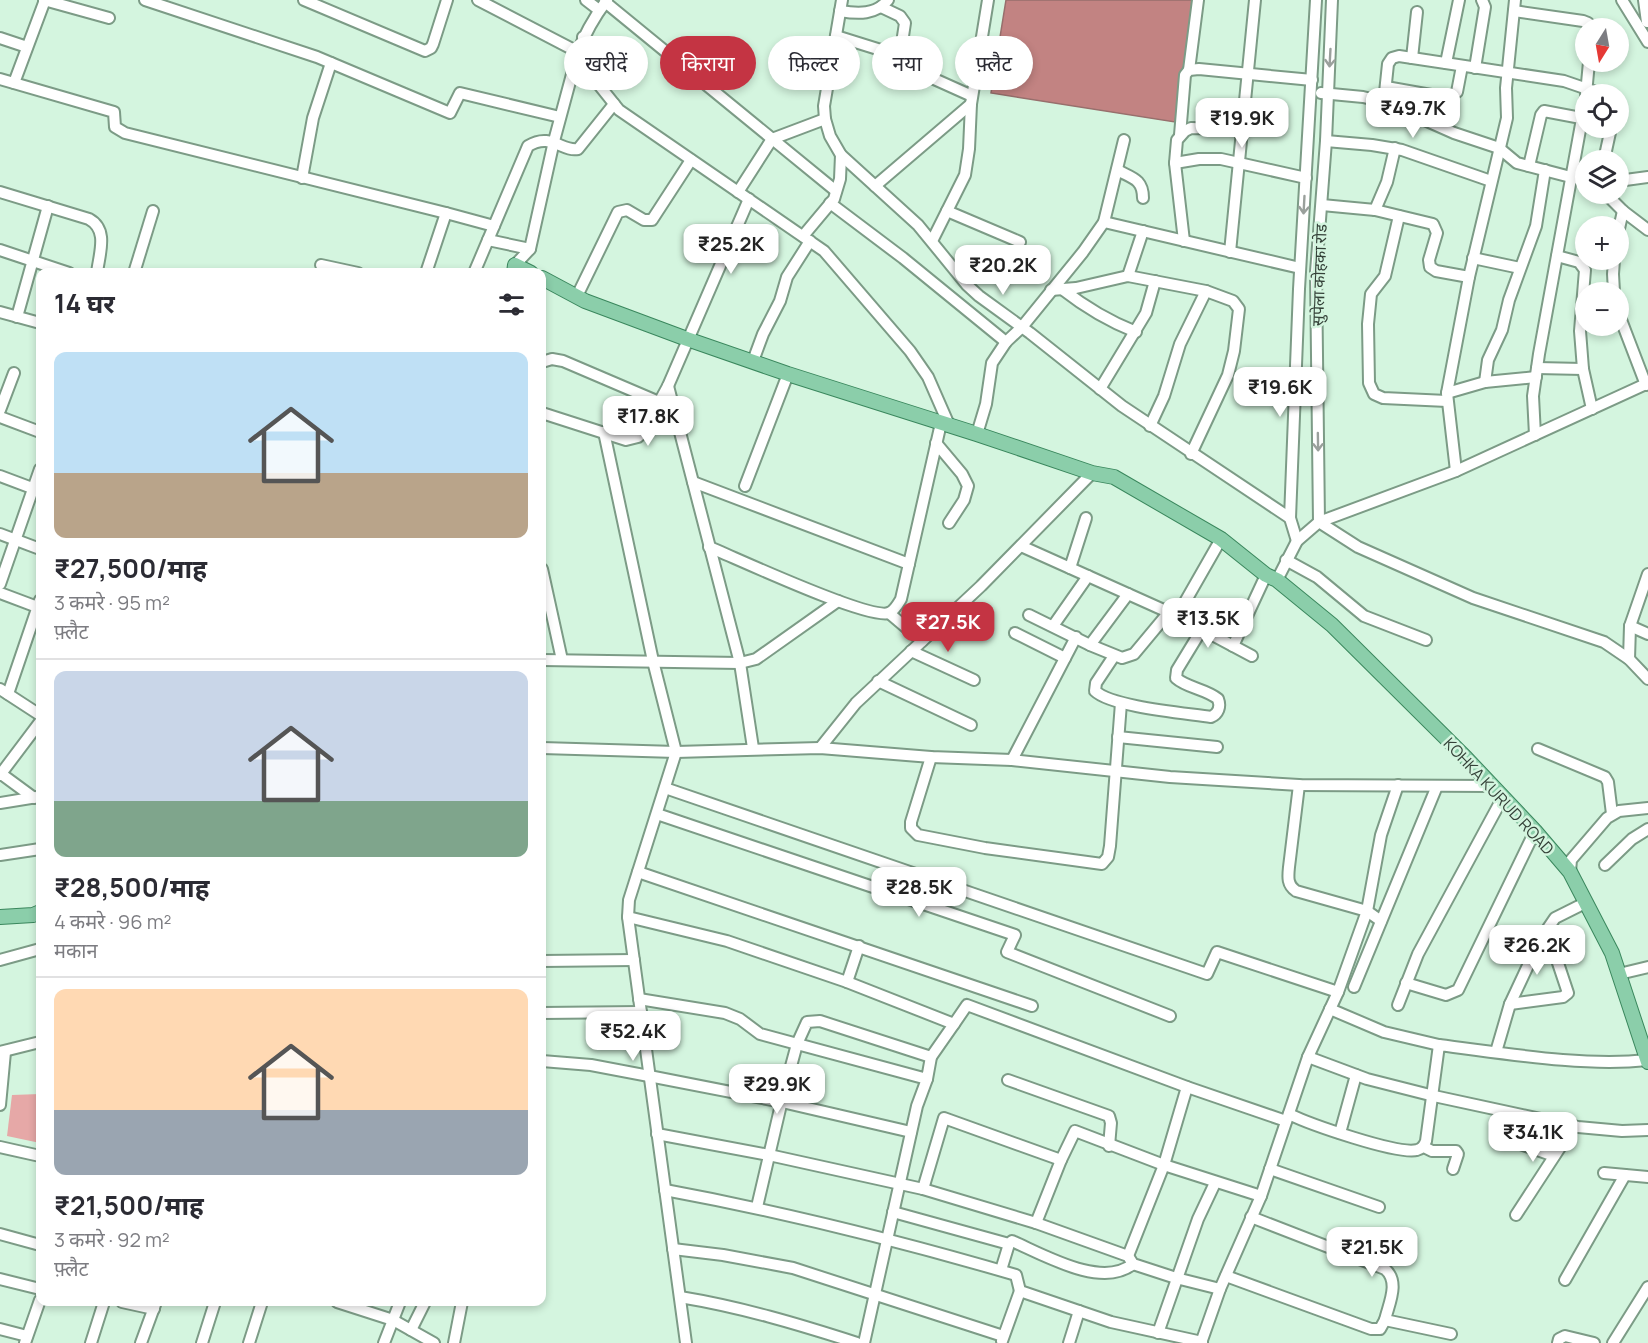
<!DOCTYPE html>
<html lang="hi">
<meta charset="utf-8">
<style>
:root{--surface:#fff;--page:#f2f2f3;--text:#2b2b33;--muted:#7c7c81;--line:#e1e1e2;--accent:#c43443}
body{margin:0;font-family:Manrope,"Noto Sans Devanagari",sans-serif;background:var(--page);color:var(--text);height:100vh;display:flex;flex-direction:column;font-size:22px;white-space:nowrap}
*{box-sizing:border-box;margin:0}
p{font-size:20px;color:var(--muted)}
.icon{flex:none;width:33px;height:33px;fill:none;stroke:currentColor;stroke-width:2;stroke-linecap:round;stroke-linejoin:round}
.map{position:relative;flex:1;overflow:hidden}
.panel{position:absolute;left:36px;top:268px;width:510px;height:1038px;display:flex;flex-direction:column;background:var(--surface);border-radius:12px;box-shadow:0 3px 9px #0003}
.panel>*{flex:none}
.hud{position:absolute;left:564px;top:36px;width:570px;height:54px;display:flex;gap:12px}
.needle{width:39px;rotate:191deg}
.tools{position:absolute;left:1575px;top:18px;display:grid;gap:12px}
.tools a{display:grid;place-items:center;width:54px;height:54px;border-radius:50%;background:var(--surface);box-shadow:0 3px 9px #0003;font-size:30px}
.price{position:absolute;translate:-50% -51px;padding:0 14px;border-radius:12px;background:#fff;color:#222;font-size:20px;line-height:39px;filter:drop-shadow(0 2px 3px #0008)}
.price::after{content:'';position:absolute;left:50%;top:36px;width:18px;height:14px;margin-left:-9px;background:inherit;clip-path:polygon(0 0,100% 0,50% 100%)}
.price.current{background:var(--accent);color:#fff}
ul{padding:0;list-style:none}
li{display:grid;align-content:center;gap:12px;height:318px;padding:0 18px}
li+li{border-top:2px solid var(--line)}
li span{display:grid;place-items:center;height:186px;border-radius:12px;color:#555}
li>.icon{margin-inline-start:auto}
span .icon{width:108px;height:108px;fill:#fffc;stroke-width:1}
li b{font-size:26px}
h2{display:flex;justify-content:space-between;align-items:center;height:72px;padding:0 18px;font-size:26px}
.tag{padding:0 21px;border-radius:27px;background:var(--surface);box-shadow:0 3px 9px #0003;font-size:21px;line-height:54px}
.tag.current{background:var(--accent);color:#fff}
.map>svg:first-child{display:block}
.green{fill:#e6a8a7}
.water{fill:#c28382;stroke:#976f6c;stroke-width:1.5}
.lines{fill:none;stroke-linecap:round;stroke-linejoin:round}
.minor-casing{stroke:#7c9b86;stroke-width:14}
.major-casing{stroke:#3a875d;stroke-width:16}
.minor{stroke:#fff;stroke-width:10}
.major{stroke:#8bceaa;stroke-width:14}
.oneway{stroke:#9aa09c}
.labels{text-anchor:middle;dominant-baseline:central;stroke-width:5;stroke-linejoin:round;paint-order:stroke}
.street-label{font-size:16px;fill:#344138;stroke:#d4f5df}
</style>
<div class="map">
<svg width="1648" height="1343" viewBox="0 0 1648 1343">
<rect width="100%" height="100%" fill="#d4f5df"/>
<polygon class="green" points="40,1094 40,1143 7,1136 12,1095"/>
<polygon class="water" points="1006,0 1194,0 1175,122 991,93"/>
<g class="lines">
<g class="minor-casing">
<g id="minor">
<polyline points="44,0 109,18"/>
<polyline points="145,0 317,57 450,113 460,93 560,117"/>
<polyline points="304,0 425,51 431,48 433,44 447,0"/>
<polyline points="478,0 578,52"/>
<polyline points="586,0 599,10"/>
<polyline points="842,0 824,106 825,119 830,136 841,155 918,225 967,285 979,296 1030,333 1122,406 1290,518"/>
<polyline points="1622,0 1648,42"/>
<polyline points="1644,0 1647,22"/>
<polyline points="605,2 836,191"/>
<path d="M 840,11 C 858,14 876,15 888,0"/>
<polyline points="1514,11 1583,21 1588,23 1590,28"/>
<polyline points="836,36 900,56 905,23 900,16 881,7"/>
<polyline points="583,37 595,80 619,110 824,251 910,351 928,377 949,425"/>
<polyline points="0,38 27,47"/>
<polyline points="900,56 900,62 903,65 972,96"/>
<polyline points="1412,58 1417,12"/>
<polyline points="1446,63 1459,0"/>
<polyline points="1475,68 1485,7 1482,0"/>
<polyline points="1189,70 1198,0"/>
<polyline points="0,79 114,112 115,127 125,133 446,213 426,273"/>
<polyline points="14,83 45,0"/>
<polyline points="1386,87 1448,98 1457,92 1462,66"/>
<polyline points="1321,93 1363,97 1384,102 1454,133 1499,148 1517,163 1586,181"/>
<polyline points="1586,94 1589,62"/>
<polyline points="1384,102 1388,64 1392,58 1399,56 1564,81 1602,94"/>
<polyline points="1180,135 1185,75 1189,70 1199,69 1312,80"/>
<polyline points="1326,141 1372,145 1402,150 1491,181"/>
<polyline points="1604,160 1611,128"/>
<polyline points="1175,163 1199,159 1221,159 1306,178"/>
<polyline points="1529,166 1541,115 1544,111 1581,118"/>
<path d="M 1117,170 C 1132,178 1143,179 1143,198"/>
<polyline points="302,178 313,118 331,63"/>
<polyline points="1618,181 1648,177"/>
<polyline points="875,186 971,104"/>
<path d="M 0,192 L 89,219 C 109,230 99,254 97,273"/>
<polyline points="738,192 772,139 825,119"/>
<polyline points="1606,194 1623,211 1648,230"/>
<polyline points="830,203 903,258 1006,342 1022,327 1083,252 1104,222 1124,140"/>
<polyline points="1322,205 1375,210 1433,224 1437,233 1429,260 1430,267 1436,271 1469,277"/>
<polyline points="1375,210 1387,182 1395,148"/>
<polyline points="947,211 1020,242"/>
<polyline points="446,213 494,226"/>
<polyline points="1399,216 1385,276 1371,294 1368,324 1369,383 1374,394 1383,398 1447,401"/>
<polyline points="1104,222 1300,268"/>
<polyline points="1618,233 1623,211"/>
<polyline points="803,236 834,199 840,179 841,155"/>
<polyline points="488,240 530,249"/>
<polyline points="932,241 965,175 969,149 971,104 988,0"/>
<polyline points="1184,241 1175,163 1177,140 1185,131 1191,128 1223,129"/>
<polyline points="0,250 69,273"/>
<polyline points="1230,252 1255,0"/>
<polyline points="1557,256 1579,262 1585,270 1580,331 1583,369 1592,409"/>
<polyline points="1473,258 1520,268"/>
<polyline points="1614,260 1613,274 1614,292"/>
<polyline points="321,265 358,273"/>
<path d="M 515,265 L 530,249 L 554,141 L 578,52 C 585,33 595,16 607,0"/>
<polyline points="134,273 153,211"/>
<path d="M 474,273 L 528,146 C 551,132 562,152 578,149 L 614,104"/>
<polyline points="1128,276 1143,231"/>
<path d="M 1062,289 C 1085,307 1108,321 1136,332"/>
<polyline points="1051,290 1076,288 1128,276 1206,291 1233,301 1239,309 1234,351 1228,375 1191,454"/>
<polyline points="577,296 618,212 627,210 644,220 652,220 691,160"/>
<polyline points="0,312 40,323"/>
<polyline points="1618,312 1646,385"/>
<polyline points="17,317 48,206"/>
<polyline points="753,361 763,334 780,301 787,277 810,241"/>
<polyline points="542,362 552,359 563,361 659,402"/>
<polyline points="1537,368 1583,369"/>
<polyline points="1485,382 1488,360 1502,330 1509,300 1536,226 1545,170"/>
<polyline points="668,386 740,663 753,748"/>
<polyline points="1100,389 1146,313 1155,281"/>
<polyline points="1447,393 1485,382 1536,377"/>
<polyline points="0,410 14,373"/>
<polyline points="542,413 626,440 638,437 643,432 668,386 749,199"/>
<polyline points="0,417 40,432"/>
<polyline points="1150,426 1164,396 1180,344 1206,291"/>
<polyline points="604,432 653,661 676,752 629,900 628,917 686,1343"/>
<polyline points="977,434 986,404 992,363 1006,342"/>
<polyline points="1535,435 1533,396 1539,354 1586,97"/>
<polyline points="936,443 962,474 968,486 964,500 949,523"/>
<polyline points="1456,471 1447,393 1469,277 1507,118 1506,88 1515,0"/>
<polyline points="0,476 40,491"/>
<polyline points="693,482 909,564"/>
<polyline points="745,486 788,374"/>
<polyline points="1319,522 1316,272 1326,141 1332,0"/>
<polyline points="1319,522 1358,547 1473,598 1604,642 1629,659 1648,679"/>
<polyline points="0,534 40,549"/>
<polyline points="1297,541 1290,518 1299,289 1316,0"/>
<polyline points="1021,546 1177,616 1221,539"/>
<path d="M 709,547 C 736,558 868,620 889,613 C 895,610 898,604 901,599 L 941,423"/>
<polyline points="1286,560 1317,577 1364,616 1426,640"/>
<polyline points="1070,568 1086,518"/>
<polyline points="542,569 562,660"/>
<polyline points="1277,580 1297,541 1319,522 1456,471 1648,383"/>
<polyline points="0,584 40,469"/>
<polyline points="0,593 40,608"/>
<polyline points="889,613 922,641"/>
<polyline points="1029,615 1090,645 1122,658 1134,654 1169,612"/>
<polyline points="1177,616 1252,656"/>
<polyline points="1053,626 1088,576"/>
<polyline points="1630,626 1648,634"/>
<polyline points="1015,633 1065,658"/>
<polyline points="1090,645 1128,594"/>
<polyline points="1233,646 1266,575"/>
<polyline points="911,651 974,680"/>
<path d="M 1114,656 L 1096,683 L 1095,691 C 1112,707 1185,713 1211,717 C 1218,714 1221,707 1218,699 C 1206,689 1187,688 1176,678 L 1177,670 L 1202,629"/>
<polyline points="1629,659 1630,626 1648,574"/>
<polyline points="542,660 740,663 756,659 838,601"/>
<polyline points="878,681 971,725"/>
<polyline points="0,689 40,715"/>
<polyline points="8,694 40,600"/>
<polyline points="1118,737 1217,747"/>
<polyline points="542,748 676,752 820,748 931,757 1012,760 1170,777 1299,785 1491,786"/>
<polyline points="820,748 856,703 981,586 1092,473"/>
<polyline points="1538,749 1605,777 1608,782 1612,814"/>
<polyline points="931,757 911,822 911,828 918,835 985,848 1102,864 1108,857 1110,846 1121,703"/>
<polyline points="1012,760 1076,637"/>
<polyline points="0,773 34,798"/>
<polyline points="0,775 40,722"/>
<path d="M 1299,785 L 1289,867 C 1288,877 1287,885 1296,891 L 1367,911 L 1381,921"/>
<polyline points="665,788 1207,974 1217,952 1338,992"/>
<polyline points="0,803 37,797"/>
<polyline points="657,814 1015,935 1007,952 1170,1016"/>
<polyline points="0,855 40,849"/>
<polyline points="1605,865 1632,839 1648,829"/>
<polyline points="638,872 1032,1006"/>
<polyline points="1570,872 1571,860 1607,818 1619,811 1648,808"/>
<polyline points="628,917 727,941 847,982 954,1024 967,1005 1187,1087 1286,1121"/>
<polyline points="0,960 40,949"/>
<polyline points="542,961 634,960"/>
<polyline points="1619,974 1648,967"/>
<polyline points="847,982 859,946"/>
<polyline points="1406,983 1446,995 1458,990 1535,831"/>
<polyline points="1354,987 1437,786"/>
<polyline points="639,999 725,1013 740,1019 760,1034 927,1079 931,1057 954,1024"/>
<polyline points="1510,1004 1563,997 1568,993 1556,957 1535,950"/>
<polyline points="1398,1005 1418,954 1503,797"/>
<polyline points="1330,1009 1384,1032 1439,1045"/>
<polyline points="542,1013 641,1012"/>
<polyline points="0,1052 40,1042"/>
<polyline points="1496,1052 1510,1004 1540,940 1555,918 1585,903"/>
<polyline points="1308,1057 1367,1079 1434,1096 1578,1127 1622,1131 1648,1130"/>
<polyline points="542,1061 591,1065 649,1076 782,1102 911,1132"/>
<polyline points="1008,1080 1109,1116 1111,1123 1109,1146"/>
<polyline points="0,1105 5,1052"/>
<path d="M 1289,1114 C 1309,1124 1398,1155 1417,1150 C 1422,1149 1424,1146 1426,1141 L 1439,1045 C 1504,1053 1583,1067 1647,1060"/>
<polyline points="1340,1133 1356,1075"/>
<polyline points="657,1134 769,1155 923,1189 1036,1223 1128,1256 1133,1264 1176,1278 1220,1289"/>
<polyline points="1501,1137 1554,1156"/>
<polyline points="0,1147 40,1156"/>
<polyline points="1424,1147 1432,1151 1456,1151 1458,1154 1453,1169"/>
<polyline points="1270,1169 1379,1207"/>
<polyline points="1604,1173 1648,1177"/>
<polyline points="923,1189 944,1118 1061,1160 1075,1131 1164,1165 1261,1196"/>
<path d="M 665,1190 C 784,1212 900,1241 1016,1275 L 1020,1291 L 1111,1322 L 1202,1342"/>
<polyline points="757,1207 783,1096 797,1044 807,1022 820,1021 931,1057"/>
<polyline points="893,1212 1009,1244"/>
<polyline points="1516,1215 1574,1126"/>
<path d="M 1251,1217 L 1385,1269 C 1400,1282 1389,1303 1385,1320 L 1451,1334"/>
<polyline points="1036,1223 1061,1160"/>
<polyline points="0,1234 40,1245"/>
<polyline points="673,1249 723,1255 793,1268 1003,1336"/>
<polyline points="1128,1256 1164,1165 1187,1087"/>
<path d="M 1001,1270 L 1009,1244 L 1012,1241 C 1044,1255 1102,1289 1133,1264"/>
<polyline points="1226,1276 1371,1329 1380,1329 1385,1320"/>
<polyline points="0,1279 40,1289"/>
<polyline points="1565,1280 1625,1175"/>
<path d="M 680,1297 C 741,1307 798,1324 857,1343"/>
<polyline points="122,1302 154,1309"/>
<polyline points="337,1302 393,1320 434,1343"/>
<polyline points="0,1329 27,1336"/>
<polyline points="411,1330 425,1302"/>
<polyline points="1158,1333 1198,1219 1215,1183"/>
<polyline points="1002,1341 1020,1291"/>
<polyline points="25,1343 40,1300"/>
<polyline points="91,1343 104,1302"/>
<polyline points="141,1343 156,1302"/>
<polyline points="202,1343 215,1302"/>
<polyline points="249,1343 262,1302"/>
<polyline points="384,1343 400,1302"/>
<polyline points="454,1343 462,1302"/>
<polyline points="864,1343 917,1106 927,1079"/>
<polyline points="1069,1343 1079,1311"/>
<polyline points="1201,1343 1220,1289 1261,1196 1308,1057 1338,992 1367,911 1381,835 1398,785"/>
<polyline points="1558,1343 1559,1339 1565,1336 1594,1343"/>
<polyline points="1613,1343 1648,1287"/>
</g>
</g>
<g class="major-casing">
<g id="major">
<polyline points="514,273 515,265 531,273"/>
<polyline points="542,278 585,301 687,339 788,374 977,434 1092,473 1114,477 1221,539 1266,575 1277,580 1332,625 1466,758 1535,831 1570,872 1612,953 1648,1062"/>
<polyline points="0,917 33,915 40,912"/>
</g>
</g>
<use href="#minor" class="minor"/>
<use href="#major" class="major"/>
</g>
<defs><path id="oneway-shaft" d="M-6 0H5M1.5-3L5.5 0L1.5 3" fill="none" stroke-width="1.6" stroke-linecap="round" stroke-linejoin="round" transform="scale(1.5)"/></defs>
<g class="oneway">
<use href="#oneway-shaft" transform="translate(1330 58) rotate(93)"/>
<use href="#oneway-shaft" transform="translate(1304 205) rotate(93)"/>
<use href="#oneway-shaft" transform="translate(1318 442) rotate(89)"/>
</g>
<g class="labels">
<g class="street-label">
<text transform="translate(1319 275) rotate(-88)">सुपेला कोहका रोड</text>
<text transform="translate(1499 796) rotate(47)">KOHKA KURUD ROAD</text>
</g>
</g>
</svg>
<div class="tools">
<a><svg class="needle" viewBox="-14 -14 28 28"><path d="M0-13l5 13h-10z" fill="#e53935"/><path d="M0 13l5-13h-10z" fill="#7c7c81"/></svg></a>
<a><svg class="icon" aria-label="locate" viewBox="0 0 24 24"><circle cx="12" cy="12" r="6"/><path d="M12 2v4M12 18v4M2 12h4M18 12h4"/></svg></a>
<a><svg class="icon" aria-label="layers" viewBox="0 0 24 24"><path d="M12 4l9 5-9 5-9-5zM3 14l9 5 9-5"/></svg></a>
<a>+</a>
<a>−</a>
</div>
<b class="price" style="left:1413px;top:139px">₹49.7K</b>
<b class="price" style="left:1242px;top:149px">₹19.9K</b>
<b class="price" style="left:731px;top:275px">₹25.2K</b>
<b class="price" style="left:1003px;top:296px">₹20.2K</b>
<b class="price" style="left:1280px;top:418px">₹19.6K</b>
<b class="price" style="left:648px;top:447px">₹17.8K</b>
<b class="price" style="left:1208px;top:649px">₹13.5K</b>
<b class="price current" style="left:948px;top:653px">₹27.5K</b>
<b class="price" style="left:919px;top:918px">₹28.5K</b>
<b class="price" style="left:1537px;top:976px">₹26.2K</b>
<b class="price" style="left:633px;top:1062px">₹52.4K</b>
<b class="price" style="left:777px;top:1115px">₹29.9K</b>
<b class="price" style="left:1533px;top:1163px">₹34.1K</b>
<b class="price" style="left:1372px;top:1278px">₹21.5K</b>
<div class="hud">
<a class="tag">खरीदें</a>
<a class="tag current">किराया</a>
<a class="tag">फ़िल्टर</a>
<a class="tag">नया</a>
<a class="tag">फ़्लैट</a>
</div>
<section class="panel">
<h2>14 घर<svg class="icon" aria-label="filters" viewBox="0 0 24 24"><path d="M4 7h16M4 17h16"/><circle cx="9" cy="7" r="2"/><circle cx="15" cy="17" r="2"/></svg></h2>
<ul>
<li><span style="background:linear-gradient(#bfe0f5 65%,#b9a48a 0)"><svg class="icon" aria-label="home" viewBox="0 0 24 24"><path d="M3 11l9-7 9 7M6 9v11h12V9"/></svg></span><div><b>₹27,500/माह</b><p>3 कमरे · 95 m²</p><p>फ़्लैट</p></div></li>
<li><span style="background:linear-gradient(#c9d6e8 70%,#7fa58c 0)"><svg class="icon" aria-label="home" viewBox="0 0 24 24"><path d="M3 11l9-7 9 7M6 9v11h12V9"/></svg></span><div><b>₹28,500/माह</b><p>4 कमरे · 96 m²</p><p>मकान</p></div></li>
<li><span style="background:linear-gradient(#ffd9b3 65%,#9aa5b1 0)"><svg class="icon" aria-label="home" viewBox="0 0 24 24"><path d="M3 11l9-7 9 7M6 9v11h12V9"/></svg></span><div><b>₹21,500/माह</b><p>3 कमरे · 92 m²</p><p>फ़्लैट</p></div></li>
</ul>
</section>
</div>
